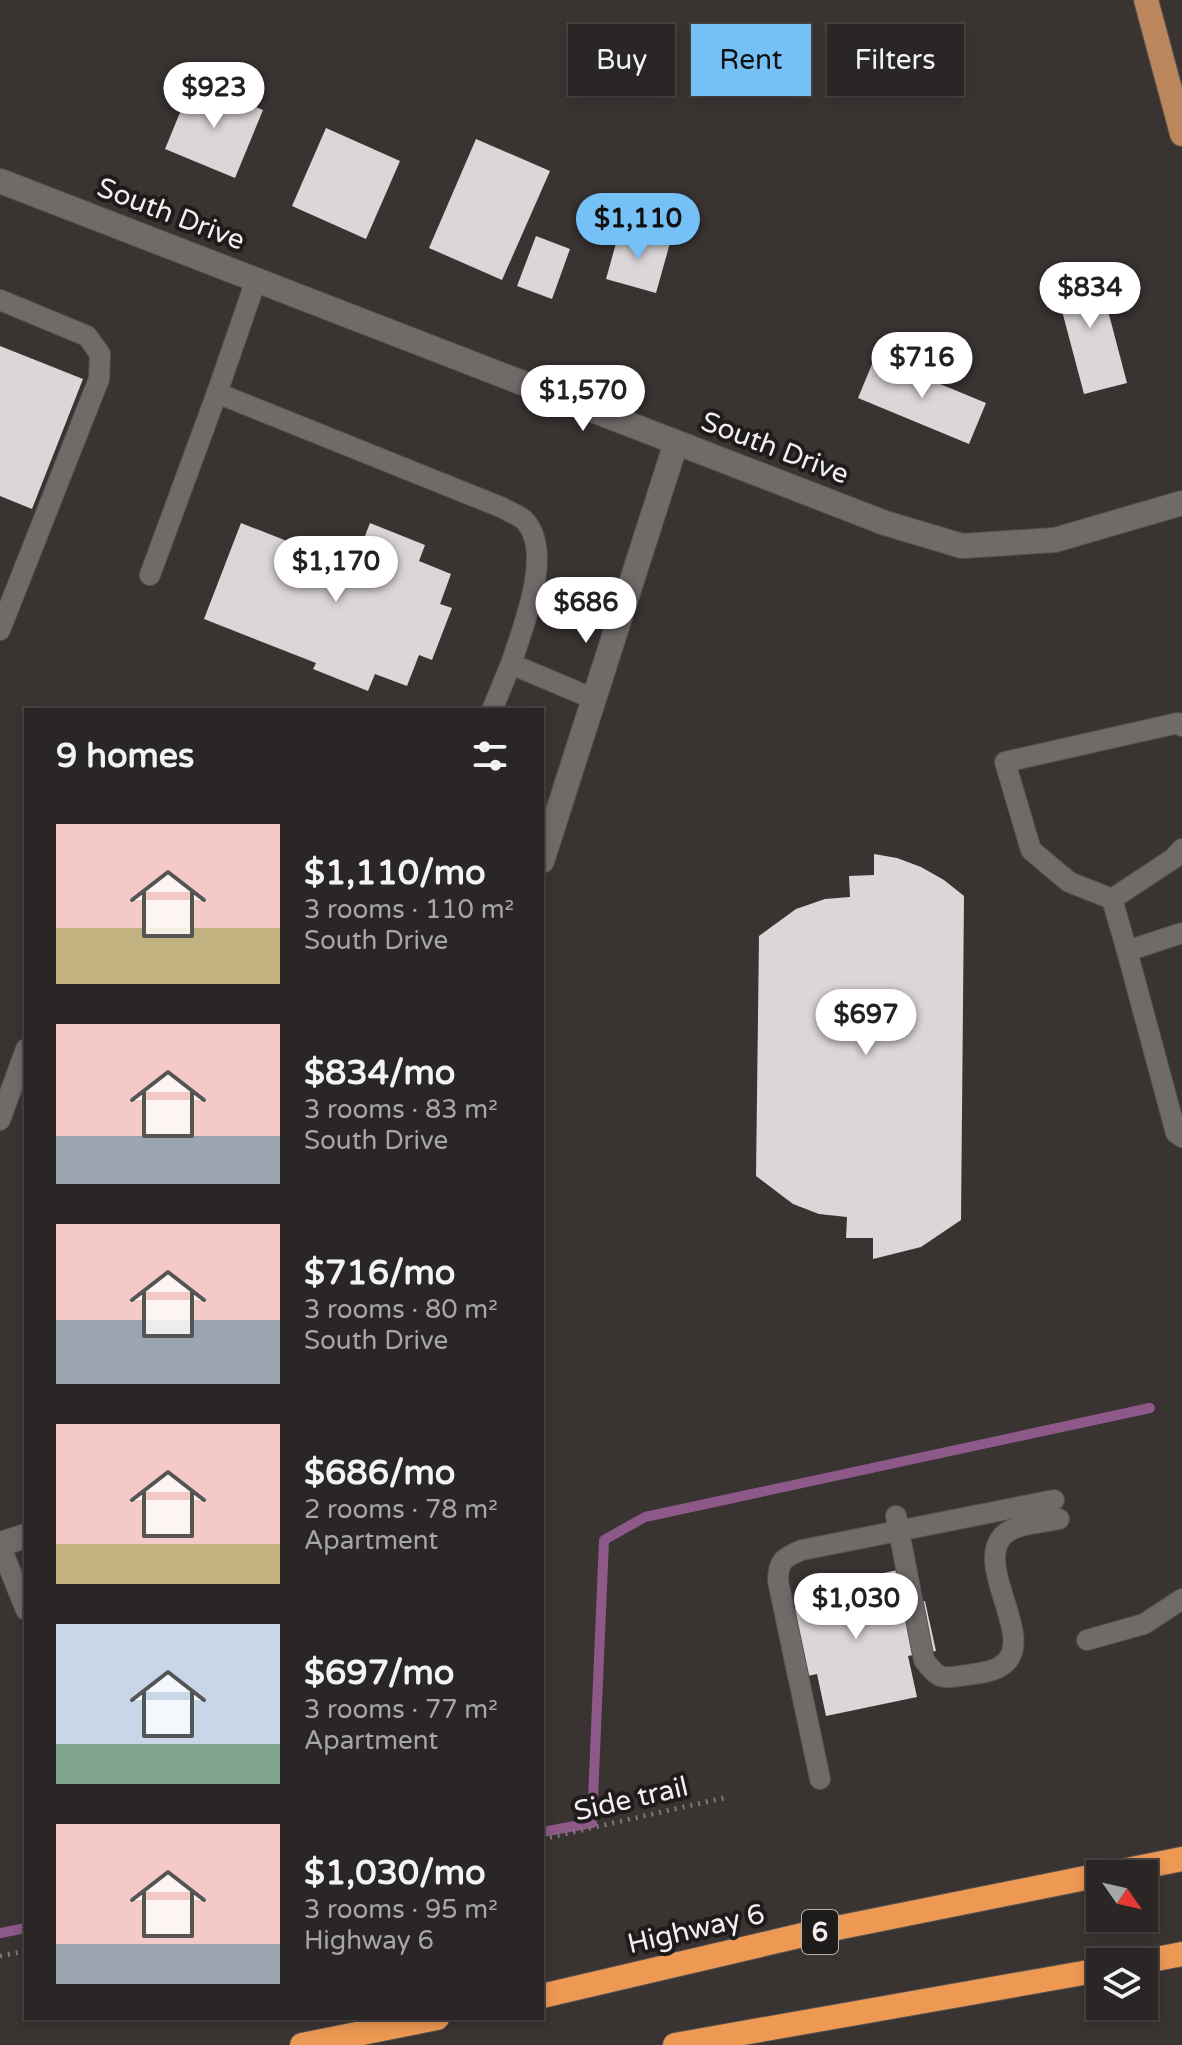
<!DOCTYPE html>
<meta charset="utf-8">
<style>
:root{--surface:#2b2626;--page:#332e2e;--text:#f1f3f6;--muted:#a6a5a7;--line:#474343;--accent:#75c0f6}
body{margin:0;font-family:"Varela Round",sans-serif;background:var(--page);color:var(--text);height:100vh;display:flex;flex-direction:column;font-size:30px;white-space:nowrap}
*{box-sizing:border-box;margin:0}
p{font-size:26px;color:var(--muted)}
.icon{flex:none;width:44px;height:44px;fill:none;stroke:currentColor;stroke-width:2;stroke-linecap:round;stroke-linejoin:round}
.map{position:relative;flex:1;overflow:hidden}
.sheet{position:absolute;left:24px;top:708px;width:520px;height:1312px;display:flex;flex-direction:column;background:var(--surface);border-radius:0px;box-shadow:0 4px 12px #0003,0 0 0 2px var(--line)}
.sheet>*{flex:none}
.guide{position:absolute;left:568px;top:24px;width:494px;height:72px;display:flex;gap:16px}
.needle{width:52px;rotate:124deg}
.fabs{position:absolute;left:1086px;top:1860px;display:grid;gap:16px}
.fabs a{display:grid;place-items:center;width:72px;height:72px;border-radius:0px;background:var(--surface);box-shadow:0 4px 12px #0003,0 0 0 2px var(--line);font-size:40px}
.price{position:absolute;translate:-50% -68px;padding:0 18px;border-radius:28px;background:#fff;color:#222;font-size:26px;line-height:52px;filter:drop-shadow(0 2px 4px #0008)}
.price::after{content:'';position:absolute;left:50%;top:48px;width:24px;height:18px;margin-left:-12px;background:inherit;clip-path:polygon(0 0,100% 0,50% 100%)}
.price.current{background:var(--accent);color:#111}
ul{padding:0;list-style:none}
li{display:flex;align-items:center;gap:24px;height:200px;padding:0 32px}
li span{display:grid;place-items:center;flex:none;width:224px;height:160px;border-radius:0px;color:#555}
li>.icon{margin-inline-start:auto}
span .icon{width:96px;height:96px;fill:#fffc;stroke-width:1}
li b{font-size:34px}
h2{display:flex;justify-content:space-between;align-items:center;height:96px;padding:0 32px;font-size:34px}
.pill{padding:0 28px;border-radius:0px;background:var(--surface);box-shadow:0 4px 12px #0003,0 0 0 2px var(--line);font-size:28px;line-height:72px}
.pill.current{background:var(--accent);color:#111}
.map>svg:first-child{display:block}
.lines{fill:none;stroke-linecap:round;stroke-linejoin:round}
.stream{stroke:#8c5988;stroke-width:10}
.building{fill:#ddd6d8}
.lane-casing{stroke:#575251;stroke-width:22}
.street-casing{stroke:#575251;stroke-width:26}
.primary-casing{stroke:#575251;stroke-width:26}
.highway-casing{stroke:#575251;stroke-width:26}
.path{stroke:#7d7877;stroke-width:5;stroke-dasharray:2 6;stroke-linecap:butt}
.lane{stroke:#706a69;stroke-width:20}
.street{stroke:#706a69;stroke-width:24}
.primary{stroke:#bb865c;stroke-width:24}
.highway{stroke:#ed9853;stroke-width:24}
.labels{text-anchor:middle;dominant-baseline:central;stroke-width:8;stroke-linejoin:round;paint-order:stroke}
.shield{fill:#1e1c1b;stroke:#b3b0af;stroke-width:2}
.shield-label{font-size:26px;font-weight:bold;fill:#f3efee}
.street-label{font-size:28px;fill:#f3efee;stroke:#1e1c1b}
</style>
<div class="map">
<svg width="1182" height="2045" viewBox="0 0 1182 2045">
<rect width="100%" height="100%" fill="#393332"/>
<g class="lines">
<g class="stream">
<polyline points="542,1832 592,1823 604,1540 645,1517 1150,1408"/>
<polyline points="0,1933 26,1928"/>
</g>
</g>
<g class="building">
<polygon points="193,81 263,110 235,178 165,149"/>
<polygon points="326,128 400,161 366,239 292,206"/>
<polygon points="476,139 550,171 502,280 429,248"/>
<polygon points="620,229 670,243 656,293 606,279"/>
<polygon points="536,236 570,249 552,299 517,286"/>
<polygon points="1096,265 1127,383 1084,394 1053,277"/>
<polygon points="0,346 83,379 32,509 0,496"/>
<polygon points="875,357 986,403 969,444 858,398"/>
<polygon points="241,523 353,567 370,523 425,545 419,561 451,574 440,604 452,608 432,660 419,655 407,686 375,674 368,691 313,669 316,663 204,619"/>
<polygon points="874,854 897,858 921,867 944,880 964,896 961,1220 921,1247 873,1259 873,1238 846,1238 847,1217 819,1214 793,1204 756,1176 759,936 796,909 825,899 850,897 849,876 874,875"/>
<polygon points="898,1570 905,1605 925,1601 936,1651 908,1656 917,1697 826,1716 817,1674 788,1680 774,1612 803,1606 800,1590"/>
</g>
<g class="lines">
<g class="lane-casing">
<g id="lane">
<polyline points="0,300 87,336 100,354 99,379 0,630"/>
<polyline points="217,393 256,280"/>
<path d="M 150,575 L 217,393 L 503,508 C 509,512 519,515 524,520 C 555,551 522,629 511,664"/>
<polyline points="492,710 511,664 594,699"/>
<polyline points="1112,899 1069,882 1031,850 1005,762 1178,723 1182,726"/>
<polyline points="1112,899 1174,858 1182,849"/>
<polyline points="1112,899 1127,951"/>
<polyline points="1182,933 1127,951 1176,1133 1182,1137"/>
<polyline points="0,1120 26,1049"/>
<path d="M 896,1516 L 924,1660 C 935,1675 940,1680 959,1676 C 972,1674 991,1673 1001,1666 C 1039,1643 976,1570 1001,1538 C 1012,1523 1042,1523 1059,1519"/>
<polyline points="0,1545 26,1610"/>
<polyline points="1087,1640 1144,1624 1182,1599"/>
<path d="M 820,1779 L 778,1581 C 778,1561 784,1557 802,1550 L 1054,1500"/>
</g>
</g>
<g class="street-casing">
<g id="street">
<polyline points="0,181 885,523 962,546 1055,540 1182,503"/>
<polyline points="542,861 676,443"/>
<polyline points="0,1544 26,1536"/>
</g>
</g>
<g class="primary-casing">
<polyline id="primary" points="1146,0 1182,134"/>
</g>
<g class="highway-casing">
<g id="highway">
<polyline points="1107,1874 1182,1859"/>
<polyline points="1141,1962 1182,1954"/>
<polyline points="542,1996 807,1934 1100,1875"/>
<polyline points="302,2045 437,2018"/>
<polyline points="675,2045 1100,1970"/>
</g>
</g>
<g class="path">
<polyline points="542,1839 728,1797"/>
<polyline points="0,1956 26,1951"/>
</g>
<use href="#lane" class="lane"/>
<use href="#street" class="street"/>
<use href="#primary" class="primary"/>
<use href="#highway" class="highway"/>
</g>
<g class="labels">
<rect class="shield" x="802" y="1910" width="36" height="44" rx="6"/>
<g class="shield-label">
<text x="820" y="1932">6</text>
</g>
<g class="street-label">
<text transform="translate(171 214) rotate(21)">South Drive</text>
<text transform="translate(775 448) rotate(21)">South Drive</text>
<text transform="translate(631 1799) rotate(-13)">Side trail</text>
<text transform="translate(696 1929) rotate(-13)">Highway 6</text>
</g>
</g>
</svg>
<div class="fabs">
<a><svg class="needle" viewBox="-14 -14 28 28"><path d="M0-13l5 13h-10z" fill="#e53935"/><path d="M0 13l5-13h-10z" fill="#a6a5a7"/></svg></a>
<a><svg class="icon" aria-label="layers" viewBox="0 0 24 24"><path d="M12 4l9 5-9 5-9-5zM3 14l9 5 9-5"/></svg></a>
</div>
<b class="price" style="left:214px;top:130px">$923</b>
<b class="price current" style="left:638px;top:261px">$1,110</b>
<b class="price" style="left:1090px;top:330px">$834</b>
<b class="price" style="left:922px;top:400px">$716</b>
<b class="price" style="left:583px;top:433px">$1,570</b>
<b class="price" style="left:336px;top:604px">$1,170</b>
<b class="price" style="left:586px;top:645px">$686</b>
<b class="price" style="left:866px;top:1057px">$697</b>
<b class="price" style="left:856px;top:1641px">$1,030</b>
<div class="guide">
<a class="pill">Buy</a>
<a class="pill current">Rent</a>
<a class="pill">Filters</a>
</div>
<section class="sheet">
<h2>9 homes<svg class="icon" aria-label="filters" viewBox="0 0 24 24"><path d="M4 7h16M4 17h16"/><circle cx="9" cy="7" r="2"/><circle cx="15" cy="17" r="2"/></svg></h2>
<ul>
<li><span style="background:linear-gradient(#f6c9c9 65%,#c2b280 0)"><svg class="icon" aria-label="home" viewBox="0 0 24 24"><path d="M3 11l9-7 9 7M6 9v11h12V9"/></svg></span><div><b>$1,110/mo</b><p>3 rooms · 110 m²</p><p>South Drive</p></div></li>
<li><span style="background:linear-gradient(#f6c9c9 70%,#9aa5b1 0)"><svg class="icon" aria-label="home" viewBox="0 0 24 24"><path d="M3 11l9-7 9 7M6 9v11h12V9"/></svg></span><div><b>$834/mo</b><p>3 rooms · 83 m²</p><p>South Drive</p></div></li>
<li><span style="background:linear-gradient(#f6c9c9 60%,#9aa5b1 0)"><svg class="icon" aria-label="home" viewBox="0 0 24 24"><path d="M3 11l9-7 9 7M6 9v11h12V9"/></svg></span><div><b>$716/mo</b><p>3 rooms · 80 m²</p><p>South Drive</p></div></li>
<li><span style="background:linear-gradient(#f6c9c9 75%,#c2b280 0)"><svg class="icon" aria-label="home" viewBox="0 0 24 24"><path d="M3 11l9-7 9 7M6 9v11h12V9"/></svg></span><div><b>$686/mo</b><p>2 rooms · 78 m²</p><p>Apartment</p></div></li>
<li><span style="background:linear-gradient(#c9d6e8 75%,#7fa58c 0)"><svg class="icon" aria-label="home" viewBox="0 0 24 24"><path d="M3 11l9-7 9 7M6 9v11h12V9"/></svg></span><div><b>$697/mo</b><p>3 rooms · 77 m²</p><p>Apartment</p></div></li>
<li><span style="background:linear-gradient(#f6c9c9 75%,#9aa5b1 0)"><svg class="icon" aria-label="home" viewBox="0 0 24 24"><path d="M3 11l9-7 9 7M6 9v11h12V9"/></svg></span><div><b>$1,030/mo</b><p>3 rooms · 95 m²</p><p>Highway 6</p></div></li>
</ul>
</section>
</div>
